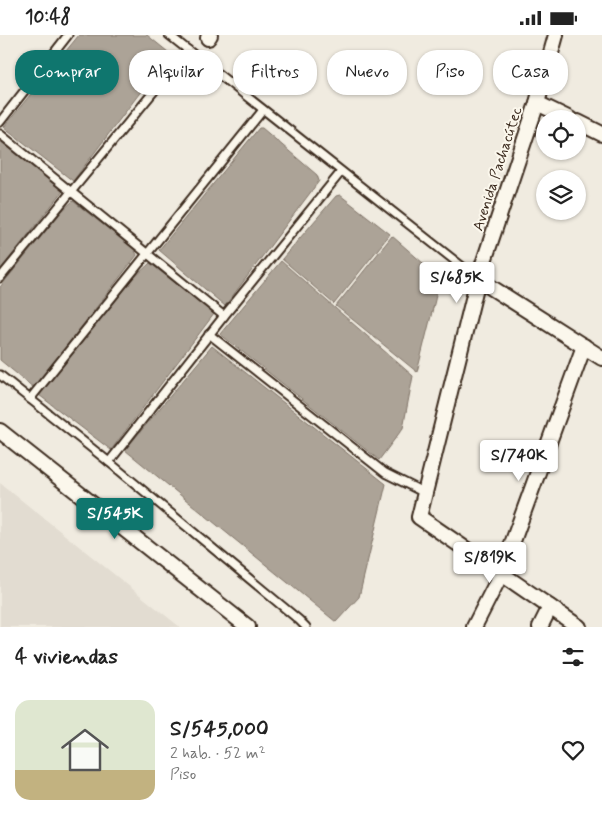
<!DOCTYPE html>
<html lang="es">
<meta charset="utf-8">
<style>
:root{--surface:#fff;--page:#f6f6f6;--text:#222;--muted:#767676;--accent:#0f766e}
body{margin:0;font-family:Mynerve,sans-serif;background:var(--page);color:var(--text);height:100vh;display:flex;flex-direction:column;font-size:19px;white-space:nowrap}
*{box-sizing:border-box;margin:0}
p{font-size:16px;color:var(--muted)}
.icon{flex:none;width:28px;height:28px;fill:none;stroke:currentColor;stroke-width:2;stroke-linecap:round;stroke-linejoin:round}
.map{position:relative;height:592px;overflow:hidden}
.side{display:flex;flex-direction:column;background:var(--surface);flex:1}
.side>*{flex:none}
.top-card{position:absolute;left:15px;top:15px;width:572px;height:45px;display:flex;gap:10px}
.buttons{position:absolute;left:536px;top:75px;display:grid;gap:10px}
.buttons a{display:grid;place-items:center;width:50px;height:50px;border-radius:50%;background:var(--surface);box-shadow:0 1px 4px #0004;font-size:25px}
.price{position:absolute;translate:-50% -42px;padding:0 11px;border-radius:5px;background:#fff;color:#222;font-size:16px;line-height:32px;filter:drop-shadow(0 1px 2px #0008)}
.price::after{content:'';position:absolute;left:50%;top:30px;width:15px;height:11px;margin-left:-8px;background:inherit;clip-path:polygon(0 0,100% 0,50% 100%)}
.price.on{background:var(--accent);color:#fff}
ul{padding:0;list-style:none}
li{display:flex;align-items:center;gap:15px;height:125px;padding:0 15px}
li span{display:grid;place-items:center;flex:none;width:140px;height:100px;border-radius:15px;color:#555}
li>.icon{margin-inline-start:auto}
span .icon{width:60px;height:60px;fill:#fffc;stroke-width:1}
li b{font-size:21px}
h2{display:flex;justify-content:space-between;align-items:center;height:60px;padding:0 15px;font-size:21px}
.chip{padding:0 18px;border-radius:20px;background:var(--surface);box-shadow:0 1px 4px #0004;font-size:18px;line-height:45px}
.chip.on{background:var(--accent);color:#fff}
.status{display:flex;justify-content:space-between;align-items:center;height:35px;padding:0 25px;background:var(--surface);direction:ltr}
.status svg{height:14px;fill:currentColor}
.map>svg:first-child{display:block}
.built{fill:#e2dcd1}
.water{fill:#aca397;stroke:#7f7367}
.lines{fill:none;stroke-linecap:round;stroke-linejoin:round}
.lane-casing{stroke:#3b2a1e;stroke-width:11}
.street-casing{stroke:#3b2a1e;stroke-width:18}
.lane{stroke:#fbf7ec;stroke-width:7}
.street{stroke:#fbf7ec;stroke-width:14}
.labels{text-anchor:middle;dominant-baseline:central;stroke-width:4;stroke-linejoin:round;paint-order:stroke}
.street-label{font-size:15px;fill:#3b2a1e;stroke:#fbf7ec}
</style>
<div class="status"><b>10:48</b><svg viewBox="0 0 49 12"><path d="M0 12V9h3v3zM5 12V6h3v6zM10 12V3h3v9zM15 12V0h3v12zM26 1h20v11H26zM47 4h2v5h-2z"/></svg></div>
<div class="map">
<svg width="602" height="592" viewBox="0 0 602 592">
<rect width="100%" height="100%" fill="#f0ebe0"/>
<filter id="ink" filterUnits="userSpaceOnUse"><feTurbulence type="fractalNoise" baseFrequency=".02" numOctaves="2"/><feDisplacementMap in="SourceGraphic" scale="10" xChannelSelector="R" yChannelSelector="G"/><feConvolveMatrix kernelMatrix="1 2 1 2 8 2 1 2 1" color-interpolation-filters="sRGB"/></filter>
<g filter="url(#ink)">
<polygon class="built" points="0,448 180,592 0,592"/>
<g class="water">
<polygon points="79,0 147,0 168,17 167,22 73,146 4,92"/>
<polygon points="259,93 262,93 317,140 319,146 225,271 159,215"/>
<polygon points="0,106 63,156 0,235"/>
<polygon points="340,160 390,199 334,269 282,224 336,161"/>
<polygon points="73,166 134,214 137,220 34,353 0,325 0,252 63,175"/>
<polygon points="392,201 439,242 435,265 417,337 336,271"/>
<polygon points="281,226 413,341 403,393 379,425 220,299"/>
<polygon points="150,228 214,279 111,415 39,360 134,243"/>
<polygon points="212,311 386,449 359,562 336,587 125,415"/>
</g>
<g class="lines">
<g class="lane-casing">
<g id="lane">
<polyline points="169,0 478,244"/>
<polyline points="0,87 68,0"/>
<polyline points="0,99 224,281"/>
<polyline points="0,243 188,15"/>
<polyline points="209,299 385,438 425,458"/>
<polyline points="0,340 109,427 299,585 306,592"/>
<polyline points="30,364 263,75"/>
<polyline points="109,427 224,281 341,137"/>
</g>
</g>
<g class="street-casing">
<g id="street">
<polyline points="556,0 537,68 478,244 419,482 579,592"/>
<polyline points="208,3 210,0"/>
<polyline points="537,68 570,84"/>
<polyline points="578,87 602,99"/>
<polyline points="478,244 602,323"/>
<polyline points="0,396 248,592"/>
<polyline points="474,592 501,539 584,311"/>
<polyline points="540,592 550,572"/>
</g>
</g>
<use href="#lane" class="lane"/>
<use href="#street" class="street"/>
</g>
</g>
<g class="labels">
<g class="street-label">
<text transform="translate(498 134) rotate(-72)">Avenida Pachacútec</text>
</g>
</g>
</svg>
<div class="buttons">
<a><svg class="icon" aria-label="locate" viewBox="0 0 24 24"><circle cx="12" cy="12" r="6"/><path d="M12 2v4M12 18v4M2 12h4M18 12h4"/></svg></a>
<a><svg class="icon" aria-label="layers" viewBox="0 0 24 24"><path d="M12 4l9 5-9 5-9-5zM3 14l9 5 9-5"/></svg></a>
</div>
<b class="price" style="left:457px;top:269px">S/685K</b>
<b class="price" style="left:519px;top:447px">S/740K</b>
<b class="price on" style="left:115px;top:505px">S/545K</b>
<b class="price" style="left:490px;top:549px">S/819K</b>
<div class="top-card">
<a class="chip on">Comprar</a>
<a class="chip">Alquilar</a>
<a class="chip">Filtros</a>
<a class="chip">Nuevo</a>
<a class="chip">Piso</a>
<a class="chip">Casa</a>
</div>
</div>
<section class="side">
<h2>4 viviendas<svg class="icon" aria-label="filters" viewBox="0 0 24 24"><path d="M4 7h16M4 17h16"/><circle cx="9" cy="7" r="2"/><circle cx="15" cy="17" r="2"/></svg></h2>
<ul>
<li><span style="background:linear-gradient(#dfe7d0 70%,#c2b280 0)"><svg class="icon" aria-label="home" viewBox="0 0 24 24"><path d="M3 11l9-7 9 7M6 9v11h12V9"/></svg></span><div><b>S/545,000</b><p>2 hab. · 52 m²</p><p>Piso</p></div><svg class="icon" aria-label="heart" viewBox="0 0 24 24"><path d="M12 20l-8-8c-3-5 5-10 8-4 3-6 11-1 8 4z"/></svg></li>
</ul>
</section>
